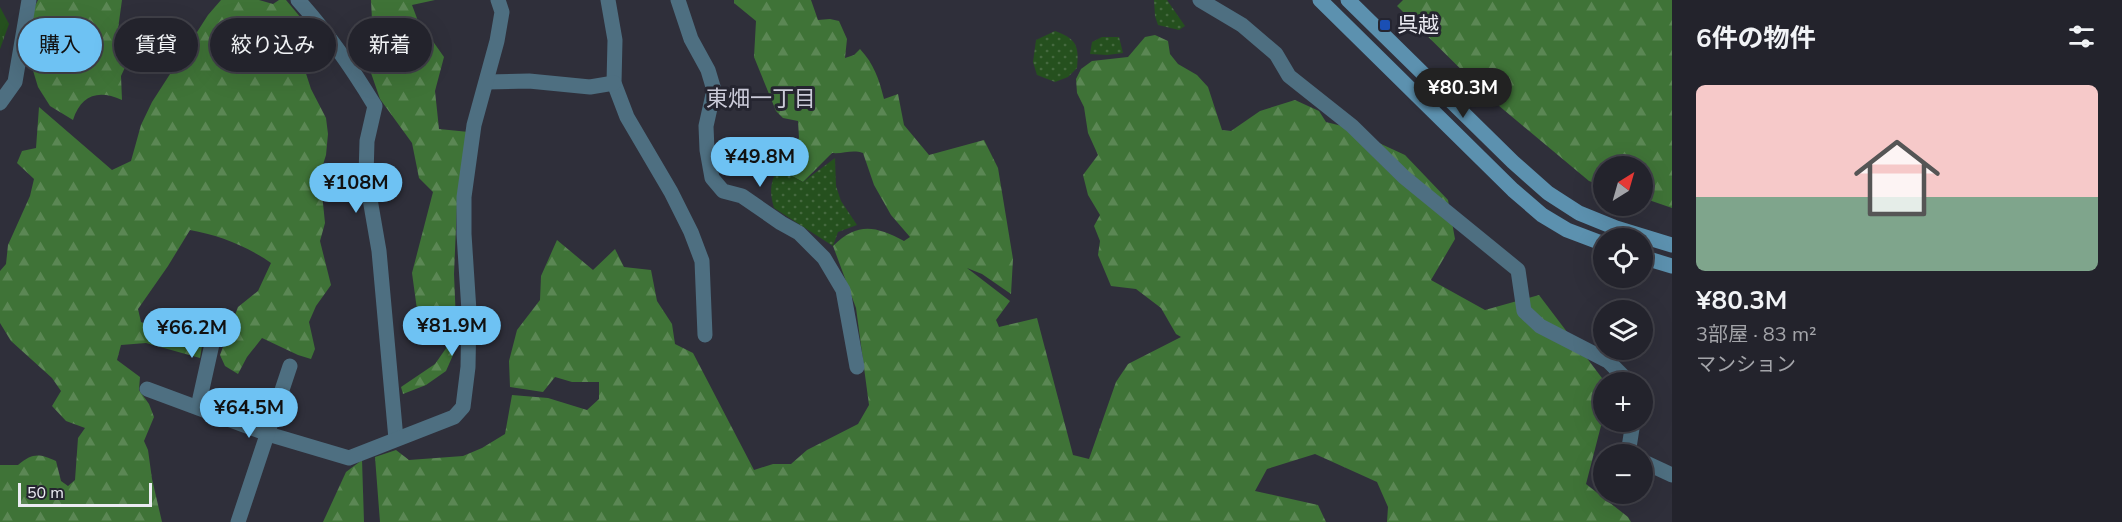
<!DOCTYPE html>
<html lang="ja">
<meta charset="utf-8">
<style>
:root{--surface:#23232c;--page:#2f2f38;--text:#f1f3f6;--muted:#a3a4a9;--line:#404048;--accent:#6ec2f3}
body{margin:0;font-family:"Nunito Sans","Noto Sans JP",sans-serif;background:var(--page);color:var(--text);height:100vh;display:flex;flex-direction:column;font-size:22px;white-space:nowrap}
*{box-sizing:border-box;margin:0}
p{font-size:20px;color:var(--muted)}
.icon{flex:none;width:33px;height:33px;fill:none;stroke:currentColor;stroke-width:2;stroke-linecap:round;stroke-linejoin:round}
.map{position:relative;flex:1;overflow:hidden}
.drawer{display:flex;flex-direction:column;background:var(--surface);width:450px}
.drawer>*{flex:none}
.guide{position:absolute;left:18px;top:18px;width:570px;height:54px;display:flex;gap:12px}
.needle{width:39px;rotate:37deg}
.buttons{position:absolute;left:1593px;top:156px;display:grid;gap:12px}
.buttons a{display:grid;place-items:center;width:60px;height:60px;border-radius:50%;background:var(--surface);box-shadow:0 6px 24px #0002,0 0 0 2px var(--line);font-size:30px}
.scale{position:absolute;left:18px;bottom:15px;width:134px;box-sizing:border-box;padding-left:6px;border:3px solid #ececf3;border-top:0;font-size:16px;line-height:21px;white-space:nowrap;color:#ececf3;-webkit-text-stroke:4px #252530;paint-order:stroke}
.price{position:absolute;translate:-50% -51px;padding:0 14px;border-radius:21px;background:var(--accent);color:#111;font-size:20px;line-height:39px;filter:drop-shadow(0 2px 3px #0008)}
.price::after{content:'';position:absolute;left:50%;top:36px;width:18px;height:14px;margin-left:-9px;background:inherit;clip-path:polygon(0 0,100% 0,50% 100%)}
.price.on{background:#222;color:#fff}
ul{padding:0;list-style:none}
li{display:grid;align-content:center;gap:12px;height:318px;padding:0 24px}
li span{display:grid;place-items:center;height:186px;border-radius:9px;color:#555}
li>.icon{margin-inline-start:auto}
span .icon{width:108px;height:108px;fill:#fffc;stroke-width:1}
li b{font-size:26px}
h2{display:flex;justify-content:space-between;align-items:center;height:72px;padding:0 24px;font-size:26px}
.tag{padding:0 21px;border-radius:27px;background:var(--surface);box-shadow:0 6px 24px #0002,0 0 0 2px var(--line);font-size:21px;line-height:54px}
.tag.on{background:var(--accent);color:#111}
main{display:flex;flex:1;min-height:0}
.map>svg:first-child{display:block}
.grass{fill:url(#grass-tufts)}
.forest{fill:url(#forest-firs)}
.park{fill:url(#park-dots)}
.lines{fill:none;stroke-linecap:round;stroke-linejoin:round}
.street{stroke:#4e6f81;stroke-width:15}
.secondary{stroke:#5c91af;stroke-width:15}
.transit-dot{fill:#1a4fb4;stroke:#252530;stroke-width:2}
.labels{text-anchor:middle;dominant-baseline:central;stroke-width:6;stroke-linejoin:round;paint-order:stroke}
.poi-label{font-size:21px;fill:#ececf3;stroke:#252530;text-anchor:start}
.neighbourhood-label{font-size:22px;fill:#cbcbd9;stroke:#252530}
</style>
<main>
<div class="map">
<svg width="1672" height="522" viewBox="0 0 1672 522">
<defs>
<pattern id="grass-tufts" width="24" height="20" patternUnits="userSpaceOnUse" patternTransform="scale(1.5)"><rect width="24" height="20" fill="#25501e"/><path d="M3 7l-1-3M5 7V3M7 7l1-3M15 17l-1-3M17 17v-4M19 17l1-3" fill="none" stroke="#45693f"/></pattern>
<pattern id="forest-firs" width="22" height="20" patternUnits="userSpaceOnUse" patternTransform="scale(1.5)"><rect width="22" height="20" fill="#3f7337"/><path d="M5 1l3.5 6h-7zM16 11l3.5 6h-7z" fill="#5b8754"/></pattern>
<pattern id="park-dots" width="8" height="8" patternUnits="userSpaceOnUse" patternTransform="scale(1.5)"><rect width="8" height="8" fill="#25501e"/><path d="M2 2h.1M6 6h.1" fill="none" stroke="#45693f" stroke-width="1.8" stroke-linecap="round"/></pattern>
</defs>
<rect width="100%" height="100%" fill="#2f2f3a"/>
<polygon class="grass" points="0,7 9,24 0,49"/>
<g class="forest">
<path d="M 38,0 L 122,0 L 118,29 L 132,36 L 134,48 L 121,76 L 122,100 C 98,89 81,95 73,120 L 50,106 L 38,87 L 28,54 L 34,8 Z"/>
<path d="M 221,0 L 259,0 L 273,4 L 279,0 L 286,0 L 301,18 L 292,37 L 299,52 L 311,89 L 326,118 L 328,134 L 326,155 L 320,174 L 325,223 L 320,241 L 331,285 L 316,306 L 309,322 L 315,349 L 311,359 L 298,355 L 262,338 L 247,357 L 238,374 L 225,366 L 220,355 L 238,307 L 258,291 L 271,263 C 247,246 218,235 190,230 L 168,266 L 138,309 L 141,322 L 202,346 L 200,358 L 146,343 L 121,345 L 117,360 L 140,377 L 139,390 L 149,404 L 154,417 L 144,441 L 148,450 L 152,479 L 162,522 L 0,522 L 0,465 L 18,465 C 32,453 39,453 56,461 L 61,481 L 68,486 L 75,480 L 78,438 L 85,428 L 66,421 L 52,406 L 61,391 L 52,378 L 11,341 L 0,323 L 0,271 L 6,264 L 8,245 L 30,196 L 34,179 L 17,163 L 22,151 L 36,148 L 39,107 L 112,170 L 131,161 L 141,125 L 152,102 L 208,15 Z"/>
<polygon points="371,0 435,0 412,5 421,29 432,40 444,57 435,91 439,129 469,132 457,204 454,274 457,346 446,371 426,385 403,394 401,387 435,364 449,344 443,330 418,317 412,273 433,192 419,178 412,143 380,99 371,73 379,65 373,41"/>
<path d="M 734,0 L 811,0 L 818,20 L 830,19 L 839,21 L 847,39 L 845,58 L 854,55 L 860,49 C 874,64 879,79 884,99 L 898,94 L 904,125 L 929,155 L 984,140 L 998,168 L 1013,259 L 1011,294 L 982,274 L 967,268 L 1010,301 L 996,320 L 999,327 L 1037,318 L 1073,455 L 1089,459 L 1116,382 L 1128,364 L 1181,337 L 1176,334 L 1161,308 L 1136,289 L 1111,286 L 1098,255 L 1100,241 L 1094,226 L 1100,215 L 1088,195 L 1083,175 L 1098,155 L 1088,133 L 1084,107 L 1077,93 L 1076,79 L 1081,69 L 1092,61 L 1128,57 L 1145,37 L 1155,35 L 1168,41 L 1170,54 L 1178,64 L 1197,75 L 1208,87 L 1222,130 L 1231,131 L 1260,111 L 1295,100 L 1319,111 L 1326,122 L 1342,126 L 1405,155 L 1448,200 L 1455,239 L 1431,280 L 1485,310 L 1539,295 L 1605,382 L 1604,382 L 1603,418 L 1586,484 L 1628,517 L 1631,522 L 1387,522 L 1388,507 L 1377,482 L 1315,454 L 1267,469 L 1255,491 L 1318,505 L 1326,522 L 380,522 L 375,457 L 396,450 L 409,460 L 463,456 L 482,448 L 505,434 L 512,395 L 548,398 L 587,410 L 599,399 L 599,382 L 572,382 L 555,377 L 543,392 L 510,387 L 509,361 L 517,330 L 540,300 L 541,276 L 557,240 L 593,270 L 615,249 L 624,267 L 651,270 L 657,301 L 672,324 L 675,344 L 693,353 L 754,470 L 773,464 L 791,464 L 807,450 L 858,424 L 869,405 L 856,308 L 833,246 C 858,222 875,226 904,241 L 910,237 L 891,215 L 874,185 L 863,153 C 852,149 844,154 832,153 L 803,182 L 792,176 L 786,155 L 799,138 L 798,121 L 783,118 L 776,111 L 754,57 L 756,21 L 734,3 Z"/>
<polygon points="1403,0 1672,0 1672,208 1643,198 1642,166 1604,166 1603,186 1589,181 1492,100 1397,6"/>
<polygon points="362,460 364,522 323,522 346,472"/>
</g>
<g class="park">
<polygon points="1167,0 1185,26 1179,30 1158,25 1155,16 1154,0"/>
<path d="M 1055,31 C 1077,39 1079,46 1077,68 L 1068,77 L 1055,82 L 1037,75 L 1033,62 L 1036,40 Z"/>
<polygon points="1102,37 1119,37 1123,53 1107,55 1090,54 1092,42"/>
<path d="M 835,158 L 836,186 L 841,201 L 857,225 L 838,232 L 833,246 L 774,208 C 769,191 770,179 781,165 L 792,176 L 803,182 Z"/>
</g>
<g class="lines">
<g class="street">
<path d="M 298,0 C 328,33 352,68 375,106 L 367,141 L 366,176 L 379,251 L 396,439"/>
<polyline points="608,0 615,40 614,83 627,117 671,192 691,232 702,261 705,335"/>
<polyline points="678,0 691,39 708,70 714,90 706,126 707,150 712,178 723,191 742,196 781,223 799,233 824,258 843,290 857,367"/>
<polyline points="1200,0 1242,25 1276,54 1289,76 1352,126 1404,177 1518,270 1524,311 1540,326 1608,361 1629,382"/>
<polyline points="487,82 529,81 590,87 614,83"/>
<polyline points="0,103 15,82 29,0"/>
<polyline points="147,389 268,434 349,458 454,417 463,407 468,367 469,311 464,234 464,197 474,125 497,41 502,12 498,0"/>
<polyline points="198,407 218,317"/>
<polyline points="1628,454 1633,422"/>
<polyline points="1642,461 1672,475"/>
<polyline points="238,522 290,366"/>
</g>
<g class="secondary">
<polyline points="1320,0 1513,190 1542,215 1567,230 1604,244"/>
<polyline points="1348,0 1513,162 1548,193 1579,213 1616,228 1672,245"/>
<polyline points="1642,257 1672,266"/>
</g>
</g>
<rect class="transit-dot" x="1379" y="19" width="12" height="12" rx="3"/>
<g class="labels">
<g class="poi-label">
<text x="1397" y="25">呉越</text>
</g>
<g class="neighbourhood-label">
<text x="761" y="99">東畑一丁目</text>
</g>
</g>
</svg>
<div class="buttons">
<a><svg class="needle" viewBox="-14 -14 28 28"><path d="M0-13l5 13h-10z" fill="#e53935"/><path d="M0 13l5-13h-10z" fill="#a3a4a9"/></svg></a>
<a><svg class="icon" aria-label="locate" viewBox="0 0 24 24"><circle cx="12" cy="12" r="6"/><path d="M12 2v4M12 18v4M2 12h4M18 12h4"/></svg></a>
<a><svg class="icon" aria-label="layers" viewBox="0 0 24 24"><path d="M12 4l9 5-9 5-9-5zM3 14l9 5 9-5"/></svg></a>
<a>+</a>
<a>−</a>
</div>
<div class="scale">50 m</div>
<b class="price on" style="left:1463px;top:119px">¥80.3M</b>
<b class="price" style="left:760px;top:188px">¥49.8M</b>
<b class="price" style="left:356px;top:214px">¥108M</b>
<b class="price" style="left:452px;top:357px">¥81.9M</b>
<b class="price" style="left:192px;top:359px">¥66.2M</b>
<b class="price" style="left:249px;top:439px">¥64.5M</b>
<div class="guide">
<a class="tag on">購入</a>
<a class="tag">賃貸</a>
<a class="tag">絞り込み</a>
<a class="tag">新着</a>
</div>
</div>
<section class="drawer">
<h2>6件の物件<svg class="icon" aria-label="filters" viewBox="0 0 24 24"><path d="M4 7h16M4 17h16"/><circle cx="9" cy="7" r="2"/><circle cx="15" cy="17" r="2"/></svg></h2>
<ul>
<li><span style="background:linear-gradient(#f6c9c9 60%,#7fa58c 0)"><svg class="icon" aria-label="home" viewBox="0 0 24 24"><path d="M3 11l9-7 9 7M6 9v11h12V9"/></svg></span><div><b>¥80.3M</b><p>3部屋 · 83 m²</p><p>マンション</p></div></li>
</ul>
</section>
</main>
